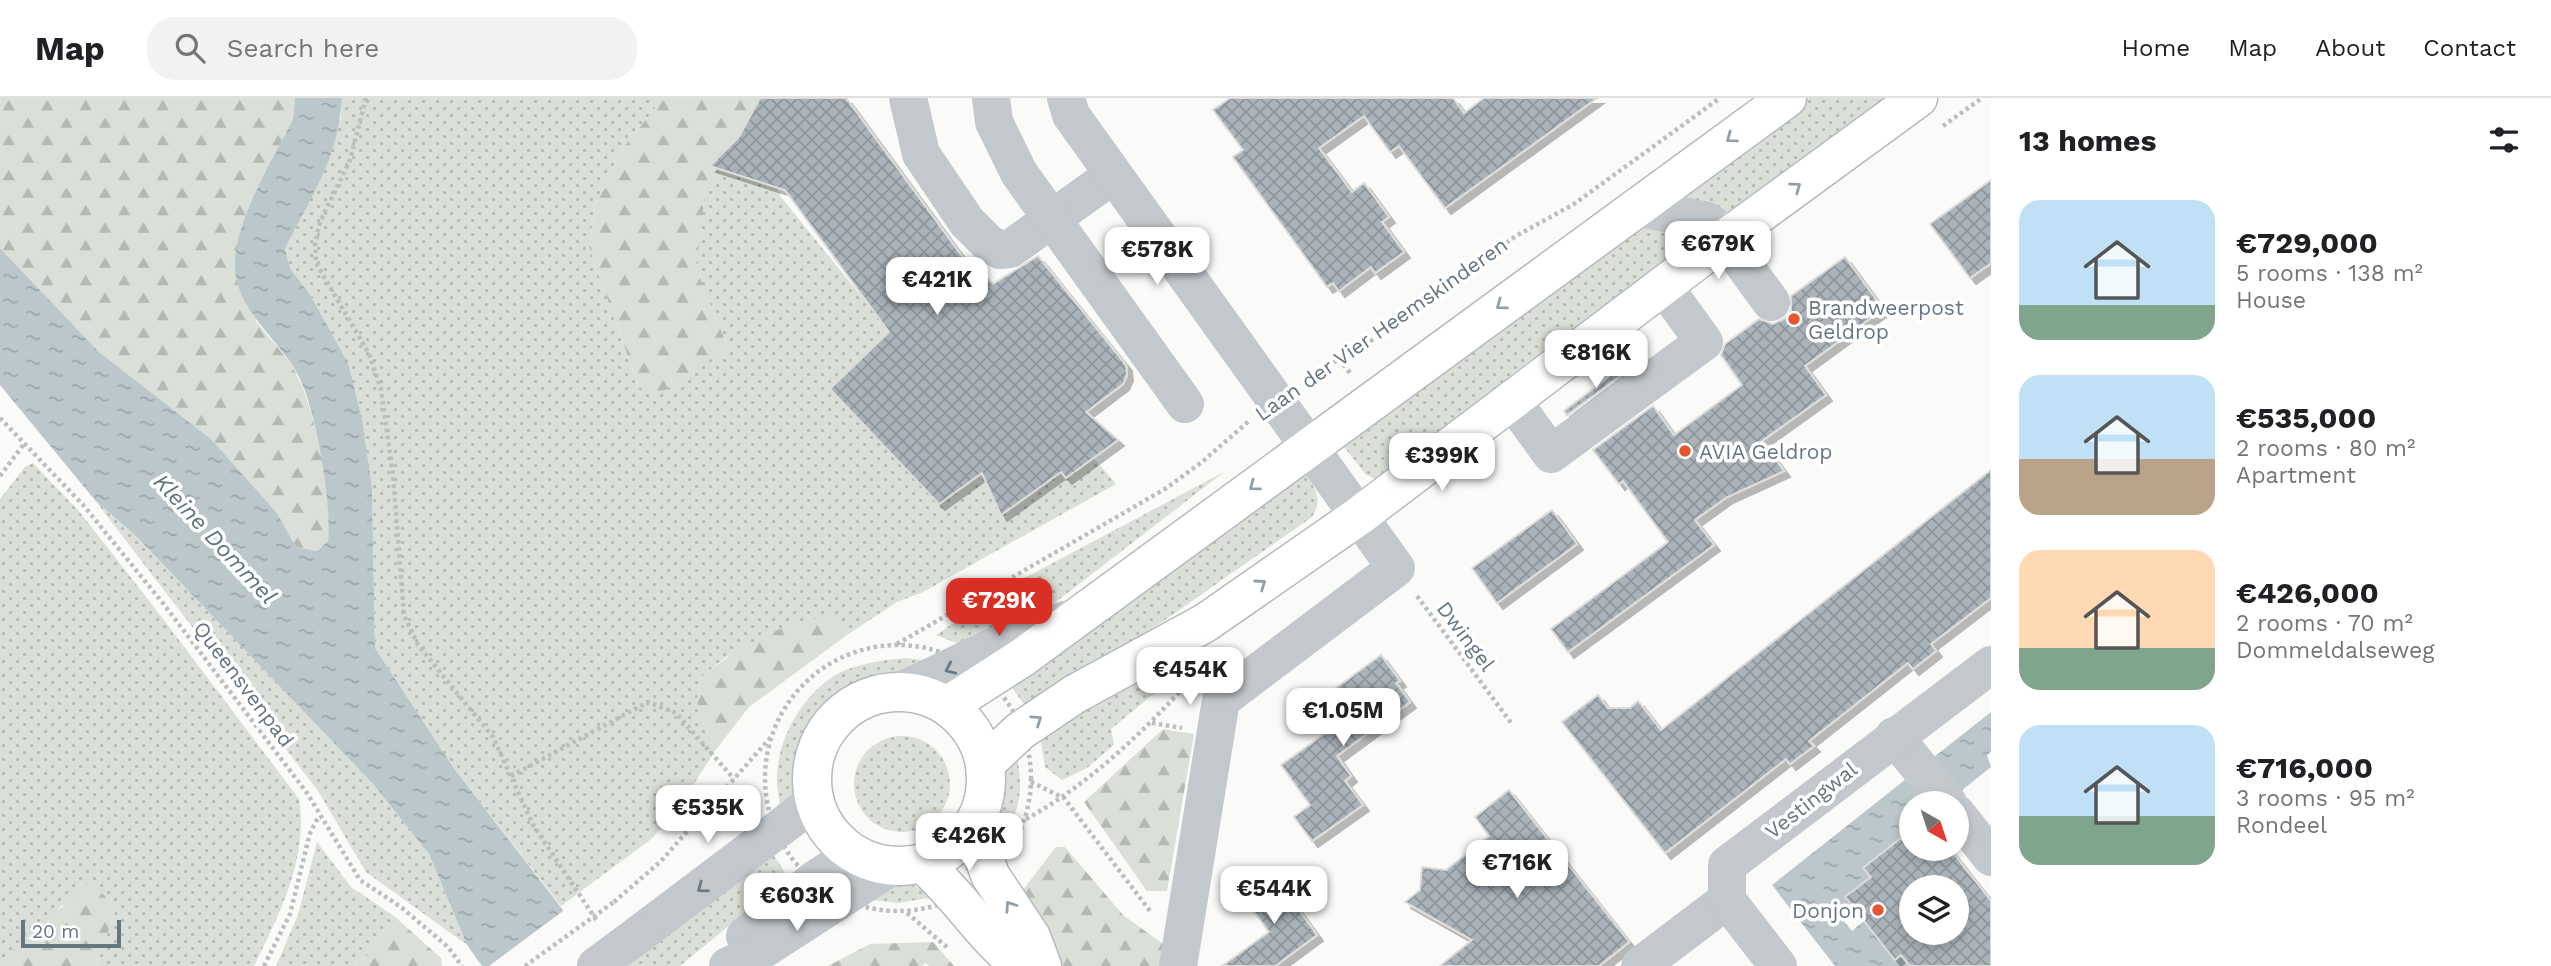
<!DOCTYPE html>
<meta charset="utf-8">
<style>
:root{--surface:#fff;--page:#f2f2f2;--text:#202124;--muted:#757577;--line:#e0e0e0;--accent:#d93025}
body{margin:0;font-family:"Work Sans",sans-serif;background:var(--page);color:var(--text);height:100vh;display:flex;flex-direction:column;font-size:26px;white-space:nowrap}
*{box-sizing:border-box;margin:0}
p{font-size:23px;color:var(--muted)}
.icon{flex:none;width:38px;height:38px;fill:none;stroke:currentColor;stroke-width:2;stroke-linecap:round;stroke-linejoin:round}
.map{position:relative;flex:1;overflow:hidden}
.details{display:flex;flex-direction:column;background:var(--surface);width:560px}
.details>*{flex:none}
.needle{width:46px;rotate:141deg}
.fabs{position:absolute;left:1899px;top:693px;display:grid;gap:14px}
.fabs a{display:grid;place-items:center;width:70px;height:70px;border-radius:50%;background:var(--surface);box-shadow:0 4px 10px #0003;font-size:35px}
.scale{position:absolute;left:21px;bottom:18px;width:100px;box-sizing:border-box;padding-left:7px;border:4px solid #657683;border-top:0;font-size:19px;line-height:24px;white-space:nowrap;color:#657683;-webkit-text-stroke:5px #fff;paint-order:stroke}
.price{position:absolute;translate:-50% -60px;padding:0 16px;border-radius:14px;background:#fff;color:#222;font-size:23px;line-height:46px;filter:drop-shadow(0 2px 4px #0008)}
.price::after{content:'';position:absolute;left:50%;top:42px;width:21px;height:16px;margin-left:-10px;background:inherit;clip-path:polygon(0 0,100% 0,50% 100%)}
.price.current{background:var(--accent);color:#fff}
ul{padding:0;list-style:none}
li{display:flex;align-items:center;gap:21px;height:175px;padding:0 28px}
li span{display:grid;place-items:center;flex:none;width:196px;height:140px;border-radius:21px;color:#555}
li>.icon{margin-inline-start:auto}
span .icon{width:84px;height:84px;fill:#fffc;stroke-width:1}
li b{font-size:30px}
h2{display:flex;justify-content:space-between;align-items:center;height:84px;padding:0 28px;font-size:30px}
header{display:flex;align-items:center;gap:42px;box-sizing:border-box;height:98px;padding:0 35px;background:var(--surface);border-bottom:2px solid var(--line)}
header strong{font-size:33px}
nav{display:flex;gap:38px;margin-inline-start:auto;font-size:24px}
.search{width:490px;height:63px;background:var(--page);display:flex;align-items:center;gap:18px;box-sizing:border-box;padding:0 24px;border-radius:28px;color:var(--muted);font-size:26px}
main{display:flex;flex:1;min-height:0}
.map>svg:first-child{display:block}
.grass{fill:url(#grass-dots)}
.forest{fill:url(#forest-firs)}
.water{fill:url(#water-ripples)}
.pier{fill:#fafaf8}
.building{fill:url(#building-cross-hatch);stroke:#dcdcda;stroke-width:2;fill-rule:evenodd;filter:url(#shadow)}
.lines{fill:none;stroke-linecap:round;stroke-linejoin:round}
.major-casing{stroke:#b5babe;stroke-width:41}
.path{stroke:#bbbfc2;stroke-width:4.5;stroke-dasharray:3.5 3.5;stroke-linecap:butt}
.minor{stroke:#c3c8cc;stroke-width:38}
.major{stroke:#fff;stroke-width:38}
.path-bridge{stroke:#bbbfc2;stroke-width:4.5;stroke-dasharray:3.5 3.5;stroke-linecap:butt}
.minor-bridge{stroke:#c3c8cc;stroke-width:38}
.oneway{stroke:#939fa8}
.oneway2{stroke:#6a7a87}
.poi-dot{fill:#e4572e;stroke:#fff;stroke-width:2.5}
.labels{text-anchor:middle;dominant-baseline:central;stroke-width:7;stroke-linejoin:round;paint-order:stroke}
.poi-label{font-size:21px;fill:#657683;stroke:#fff;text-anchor:start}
.street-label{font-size:21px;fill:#657683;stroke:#fff}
.water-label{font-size:23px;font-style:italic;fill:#60757c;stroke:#fff}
</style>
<header>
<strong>Map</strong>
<div class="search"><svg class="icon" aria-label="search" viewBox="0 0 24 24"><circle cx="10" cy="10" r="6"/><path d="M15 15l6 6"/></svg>Search here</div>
<nav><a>Home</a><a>Map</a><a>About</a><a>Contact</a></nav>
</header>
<main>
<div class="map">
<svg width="1991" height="868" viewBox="0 0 1991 868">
<defs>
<pattern id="grass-dots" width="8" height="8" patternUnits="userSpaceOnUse" patternTransform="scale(1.75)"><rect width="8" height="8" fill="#dadfd7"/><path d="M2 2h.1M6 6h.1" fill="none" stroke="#b4b9b4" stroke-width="1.8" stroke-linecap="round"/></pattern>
<pattern id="forest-firs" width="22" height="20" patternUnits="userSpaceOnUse" patternTransform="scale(1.75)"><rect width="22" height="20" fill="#dadfd7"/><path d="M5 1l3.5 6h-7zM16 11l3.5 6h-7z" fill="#b4b9b4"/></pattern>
<pattern id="water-ripples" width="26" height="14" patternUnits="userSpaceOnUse" patternTransform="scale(1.75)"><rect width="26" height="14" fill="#bbc7cb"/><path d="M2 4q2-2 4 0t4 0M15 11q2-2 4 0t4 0" fill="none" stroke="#9ca6aa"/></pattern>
<pattern id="building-cross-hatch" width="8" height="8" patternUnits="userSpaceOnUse" patternTransform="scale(1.75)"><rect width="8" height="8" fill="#aab3b9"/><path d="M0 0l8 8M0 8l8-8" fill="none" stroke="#8e969c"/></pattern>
<filter id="shadow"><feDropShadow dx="6" dy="6" stdDeviation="0" flood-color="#0004"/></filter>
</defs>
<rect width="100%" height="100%" fill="#fafaf8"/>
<g class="grass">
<polygon points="342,0 663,0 620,54 595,108 589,149 639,289 728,250 695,170 706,88 754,27 781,99 942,298 1074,337 1116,386 923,494 897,504 847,537 829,519 726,559 699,581 697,610 715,653 674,717 650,742 561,808 453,669 375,550 372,391 348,265 311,198 290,170 285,151 341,19"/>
<polygon points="1802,0 1887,0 1729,116 1667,101"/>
<polygon points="1636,124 1699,139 1512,276 1450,337 1377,382 1365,376 1339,342"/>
<path d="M 33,365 L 78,412 L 154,509 L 299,701 C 309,759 279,817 254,868 L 96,868 L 115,814 L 62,807 L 52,820 L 0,864 L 0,401 L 25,369 Z"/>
<path d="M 1301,370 C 1313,388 1325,399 1312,419 L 1031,616 L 1008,584 Z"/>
<polygon points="1224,374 1039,517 972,551 936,537 996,495"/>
<polygon points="94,401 139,441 373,686 429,756 467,847 366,774 318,693"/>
<polygon points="1198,545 1173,580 1111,631 1114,647 1087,670 1062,682 1045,669 1039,633"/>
<path d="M 906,560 L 932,563 L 899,583 L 851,595 L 825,615 L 802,652 L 792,702 L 782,720 C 780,706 776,690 777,676 C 779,638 804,595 837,576 C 858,565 884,562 906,560 Z"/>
<circle cx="902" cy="686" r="48"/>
<path d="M 1016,652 C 1025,698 1019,713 996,754 L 989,735 L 998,702 L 999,677 Z"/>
<polygon points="317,744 351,789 394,818 366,859 355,868 276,868 298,817"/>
<polygon points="771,753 788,779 680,868 608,868"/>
<polygon points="894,785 913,787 934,799 898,805 858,800"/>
</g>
<g class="forest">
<path d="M 0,0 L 295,0 L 293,21 L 262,84 L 256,223 C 269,241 289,259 298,279 C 316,317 333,402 328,443 L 317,453 L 296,449 L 277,415 L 211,341 L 99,254 L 0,150 Z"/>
<polygon points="663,0 787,0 754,27 706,88 696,170 728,250 656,298 639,289 589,149 595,108 620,54"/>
<path d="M 829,519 L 847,537 L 749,609 L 715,653 L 697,610 L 699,581 C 737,550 781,523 829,519 Z"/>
<polygon points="1163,631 1194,636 1167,793 1147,793 1084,704"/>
<polygon points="1056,749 1065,749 1123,817 1163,846 1160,868 1063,868 1013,805"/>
<polygon points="89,785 105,798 115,814 96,868 0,868 0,864"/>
<polygon points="394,818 441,860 442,868 355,868 366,859"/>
<polygon points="933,844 954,868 929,868 926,865 922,868 828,868 870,846"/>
</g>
<g class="water">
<path d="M 295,0 L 342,0 C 338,63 311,97 285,151 L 290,170 L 311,198 L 348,265 L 362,321 L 372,391 L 375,550 L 453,669 L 606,868 L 482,868 L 467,847 L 429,756 L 373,686 L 139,441 L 94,401 L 0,287 L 0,150 L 99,254 L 211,341 L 277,415 L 296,449 L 317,453 L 328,443 C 332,406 316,311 298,277 C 280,243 244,219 236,179 C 227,134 274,60 293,21 Z"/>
<polygon points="1991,614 1991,654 1987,657 1991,669 1946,705 1911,705 1911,732 1906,736 1911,743 1887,767 1879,757 1864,769 1871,779 1846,799 1851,807 1839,817 1852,833 1864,823 1894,862 1901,857 1910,868 1835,868 1772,787"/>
</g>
<polygon class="pier" points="567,810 610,868 489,868"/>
<g class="building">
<polygon points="760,0 846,0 978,180 983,176 993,186 1038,158 1126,267 1127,277 1123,286 1086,314 1118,342 1066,380 1061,374 1001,417 982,375 939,406 830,291 889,234 785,92 710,68 739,39"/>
<polygon points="1230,0 1453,0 1464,15 1484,0 1597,0 1445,110 1399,48 1390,54 1364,18 1319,50 1352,94 1364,85 1389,119 1382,124 1404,154 1375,175 1371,169 1339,193 1333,185 1327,189 1233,59 1243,52 1213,12"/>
<polygon points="1991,82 1991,165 1970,180 1930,126"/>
<polygon points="1845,159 1883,211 1805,268 1826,297 1762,343 1784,373 1727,399 1695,422 1714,447 1568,554 1551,531 1668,444 1623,383 1619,386 1593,352 1653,308 1674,337 1742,287 1721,257 1725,246 1759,221 1773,226 1784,221 1791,212 1791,198"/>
<polygon points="1623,268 1627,273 1567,317 1564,313"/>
<polygon points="1991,372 1991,500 1931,546 1936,553 1913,571 1908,565 1809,643 1814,648 1790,666 1786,661 1665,755 1562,624 1598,597 1608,610 1630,610 1638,603 1661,632"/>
<polygon points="1552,412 1577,446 1497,505 1472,470"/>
<polygon points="1381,557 1400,583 1396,585 1410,604 1337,658 1351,678 1345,683 1363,707 1312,743 1294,719 1310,707 1281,667 1338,626 1336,623 1352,611 1336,590"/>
<polygon points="1509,692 1629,844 1599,868 1440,868 1472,842 1405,804 1420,792 1422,769 1446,772 1489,738 1475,719"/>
<path d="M 1911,732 L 1911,751 L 1950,751 L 1991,803 L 1991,868 L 1910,868 L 1901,857 L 1895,862 L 1845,799 L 1871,779 L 1863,770 ZM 1911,789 L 1956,789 L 1956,835 L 1911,835 Z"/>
<polygon points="1272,775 1317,837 1275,868 1222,868 1269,834 1242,797"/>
</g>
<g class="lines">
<g class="major-casing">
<g id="major">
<circle cx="899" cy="681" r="87"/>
<polyline points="947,608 1023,559 1787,0"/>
<polyline points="985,666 1020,633 1075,596 1205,525 1359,418 1725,141 1918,0"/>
<polyline points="973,728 990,777 1031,839 1042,868"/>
<path d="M 922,765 C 959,796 984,841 1022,868"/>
</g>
</g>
<g class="path">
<polyline points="366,0 350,62 320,124 315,146 316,165 369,256 381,291 393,377 404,517 418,547 493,639 533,727 597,823"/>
<polyline points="1943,28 1982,0"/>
<polyline points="1339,261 1350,275"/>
<polyline points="1303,281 1365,247 1516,138 1574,106 1720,0"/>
<polyline points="0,320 84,408 162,504 307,695 360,782 401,809 448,849 462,868"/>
<polyline points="0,378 24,346"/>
<polyline points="1417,498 1512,626"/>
<polyline points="897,546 1165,391 1202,364 1249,323"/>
<circle cx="898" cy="680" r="133"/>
<polyline points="1152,625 1182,630"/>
<polyline points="511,678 648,604 676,615 734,681"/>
<polyline points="1031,684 1064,700 1150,813"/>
<path d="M 1026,721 C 1088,687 1140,637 1188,585"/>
<polyline points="614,804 661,763 772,638"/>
<polyline points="907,815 948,850"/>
<polyline points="264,868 290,816 310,735 319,718"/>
</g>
<g class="minor">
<polyline points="908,0 921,56 967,124 988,145 1000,152 1010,151 1113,77"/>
<polyline points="991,0 994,24 1019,75 1185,306"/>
<polyline points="1066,0 1071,17 1396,470 1221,602 1178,868"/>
<polyline points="1636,109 1707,123 1717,130 1771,204"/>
<polyline points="1512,302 1551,356 1704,244 1663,187"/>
<polyline points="901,593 1005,543 1065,522"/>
<polyline points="1894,638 1948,705"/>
<polyline points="1956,715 1991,759"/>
<polyline points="638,837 814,704"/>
<polyline points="745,838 814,782 854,756"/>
<polyline points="728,868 761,853 892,768"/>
<polyline points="1640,868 1727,802"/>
<polyline points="1778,868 1727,802 1727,767 1991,567"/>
</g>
<use href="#major" class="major"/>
<polyline class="path-bridge" points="525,868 614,804"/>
<polyline class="minor-bridge" points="596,868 638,837"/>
</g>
<defs><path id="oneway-chevron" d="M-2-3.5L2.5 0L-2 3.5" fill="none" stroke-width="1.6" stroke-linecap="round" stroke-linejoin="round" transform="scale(1.75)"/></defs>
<g class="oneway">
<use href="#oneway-chevron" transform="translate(1731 40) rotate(144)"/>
<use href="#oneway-chevron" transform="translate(1796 89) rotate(-36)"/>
<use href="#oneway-chevron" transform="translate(1501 207) rotate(144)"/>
<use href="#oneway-chevron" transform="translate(1254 388) rotate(144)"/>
<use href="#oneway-chevron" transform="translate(1261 486) rotate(-35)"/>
<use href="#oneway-chevron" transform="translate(1037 622) rotate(-34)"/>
<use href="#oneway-chevron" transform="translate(1010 808) rotate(-124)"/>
</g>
<g class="oneway2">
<use href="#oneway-chevron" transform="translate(950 571) rotate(156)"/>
<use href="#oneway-chevron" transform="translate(702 790) rotate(143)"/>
</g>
<g class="poi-dot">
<circle cx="1794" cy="221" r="7"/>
<circle cx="1685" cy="353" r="7"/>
<circle cx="1878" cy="812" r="7"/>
</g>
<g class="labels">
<g class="poi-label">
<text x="1808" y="209">Brandweerpost<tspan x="1808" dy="24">Geldrop</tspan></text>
<text x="1699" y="353">AVIA Geldrop</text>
<text x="1864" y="812" text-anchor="end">Donjon</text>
</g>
<g class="street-label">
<text transform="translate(1381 231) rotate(-35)">Laan der Vier Heemskinderen</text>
<text transform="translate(1466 538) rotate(53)">Dwingel</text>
<text transform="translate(244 586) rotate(53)">Queensvenpad</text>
<text transform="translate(1811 702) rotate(-38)">Vestingwal</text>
</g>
<g class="water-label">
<text transform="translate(215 441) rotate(47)">Kleine Dommel</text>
</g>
</g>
</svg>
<div class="fabs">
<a><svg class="needle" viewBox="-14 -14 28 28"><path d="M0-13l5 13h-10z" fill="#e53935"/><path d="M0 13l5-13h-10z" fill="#757577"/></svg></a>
<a><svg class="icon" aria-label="layers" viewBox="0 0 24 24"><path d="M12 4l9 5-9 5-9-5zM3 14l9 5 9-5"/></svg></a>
</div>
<div class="scale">20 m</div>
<b class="price" style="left:1718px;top:183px">€679K</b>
<b class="price" style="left:1157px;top:189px">€578K</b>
<b class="price" style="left:937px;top:219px">€421K</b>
<b class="price" style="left:1596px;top:292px">€816K</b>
<b class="price" style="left:1442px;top:395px">€399K</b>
<b class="price current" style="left:999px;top:540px">€729K</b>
<b class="price" style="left:1190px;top:609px">€454K</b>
<b class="price" style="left:1343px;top:650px">€1.05M</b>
<b class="price" style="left:708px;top:747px">€535K</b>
<b class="price" style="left:969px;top:775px">€426K</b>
<b class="price" style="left:1517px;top:802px">€716K</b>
<b class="price" style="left:1274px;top:828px">€544K</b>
<b class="price" style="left:797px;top:835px">€603K</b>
</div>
<section class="details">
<h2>13 homes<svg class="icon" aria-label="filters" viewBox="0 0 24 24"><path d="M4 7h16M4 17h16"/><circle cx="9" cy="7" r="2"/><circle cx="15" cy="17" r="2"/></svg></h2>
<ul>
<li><span style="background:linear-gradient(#bfe0f5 75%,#7fa58c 0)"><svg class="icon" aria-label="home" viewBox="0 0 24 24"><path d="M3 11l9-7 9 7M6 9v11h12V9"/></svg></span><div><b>€729,000</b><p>5 rooms · 138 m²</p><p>House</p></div></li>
<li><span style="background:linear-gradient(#bfe0f5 60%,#b9a48a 0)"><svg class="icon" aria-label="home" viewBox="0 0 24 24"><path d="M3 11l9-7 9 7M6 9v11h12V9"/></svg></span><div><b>€535,000</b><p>2 rooms · 80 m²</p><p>Apartment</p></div></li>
<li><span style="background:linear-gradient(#ffd9b3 70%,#7fa58c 0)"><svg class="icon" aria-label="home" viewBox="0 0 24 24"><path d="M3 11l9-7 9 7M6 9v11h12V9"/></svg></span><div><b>€426,000</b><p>2 rooms · 70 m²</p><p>Dommeldalseweg</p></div></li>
<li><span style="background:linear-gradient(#bfe0f5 65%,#7fa58c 0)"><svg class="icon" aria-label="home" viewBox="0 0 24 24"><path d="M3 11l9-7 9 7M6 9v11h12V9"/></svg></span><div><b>€716,000</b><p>3 rooms · 95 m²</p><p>Rondeel</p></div></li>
</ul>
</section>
</main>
